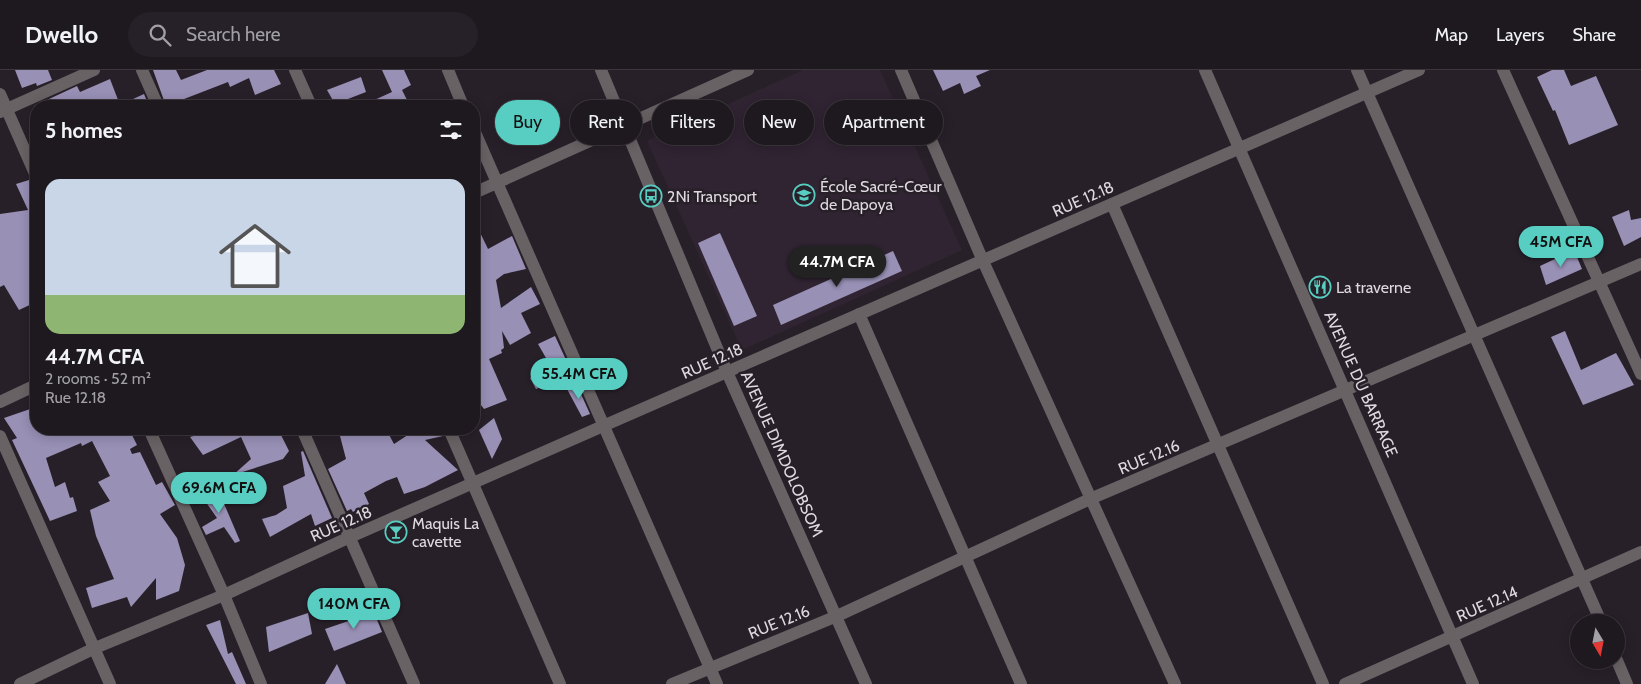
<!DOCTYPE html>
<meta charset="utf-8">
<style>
:root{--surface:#1e181f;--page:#262128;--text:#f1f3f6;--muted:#a1a0a4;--line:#3c373d;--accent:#57cec1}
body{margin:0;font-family:Cabin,sans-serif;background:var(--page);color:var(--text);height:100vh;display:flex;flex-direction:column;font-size:19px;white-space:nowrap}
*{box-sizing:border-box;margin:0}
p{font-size:16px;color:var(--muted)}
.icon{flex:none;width:28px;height:28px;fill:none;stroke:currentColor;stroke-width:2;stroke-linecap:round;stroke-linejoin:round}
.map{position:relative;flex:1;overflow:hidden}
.details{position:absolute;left:30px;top:30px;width:450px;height:335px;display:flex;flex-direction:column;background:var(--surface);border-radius:20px;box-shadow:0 2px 12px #0003,0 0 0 1px var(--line)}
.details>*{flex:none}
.top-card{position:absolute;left:495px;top:30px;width:475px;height:45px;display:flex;gap:10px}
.needle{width:32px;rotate:170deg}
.controls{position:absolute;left:1570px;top:544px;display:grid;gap:10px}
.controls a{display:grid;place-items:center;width:55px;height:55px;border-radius:50%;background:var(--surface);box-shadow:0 2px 12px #0003,0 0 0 1px var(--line);font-size:25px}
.price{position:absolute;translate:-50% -42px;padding:0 11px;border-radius:18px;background:var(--accent);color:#111;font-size:16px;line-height:32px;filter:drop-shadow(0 1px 2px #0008)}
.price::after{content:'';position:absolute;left:50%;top:30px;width:15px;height:11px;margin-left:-8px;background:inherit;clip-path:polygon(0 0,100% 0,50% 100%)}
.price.current{background:#222;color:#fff}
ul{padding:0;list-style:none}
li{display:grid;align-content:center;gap:10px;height:265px;padding:0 15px}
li+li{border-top:1px solid var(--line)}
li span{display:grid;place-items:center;height:155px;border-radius:15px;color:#555}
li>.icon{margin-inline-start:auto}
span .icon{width:90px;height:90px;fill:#fffc;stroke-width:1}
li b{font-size:21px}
h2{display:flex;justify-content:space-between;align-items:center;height:60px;padding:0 15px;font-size:21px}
.pill{padding:0 18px;border-radius:22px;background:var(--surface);box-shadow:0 2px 12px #0003,0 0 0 1px var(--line);font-size:18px;line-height:45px}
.pill.current{background:var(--accent);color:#111}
header{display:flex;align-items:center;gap:30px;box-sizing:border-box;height:70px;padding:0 25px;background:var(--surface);border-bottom:1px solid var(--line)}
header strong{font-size:24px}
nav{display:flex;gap:28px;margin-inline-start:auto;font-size:18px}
.search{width:350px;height:45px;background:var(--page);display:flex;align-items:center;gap:12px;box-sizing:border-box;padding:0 18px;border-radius:28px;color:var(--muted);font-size:19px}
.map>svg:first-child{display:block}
.built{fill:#302332}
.building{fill:#9890b5}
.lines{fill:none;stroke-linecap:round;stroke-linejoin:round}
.minor{stroke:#696265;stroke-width:12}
.labels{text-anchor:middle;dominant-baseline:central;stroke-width:5;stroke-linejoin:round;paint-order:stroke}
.poi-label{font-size:16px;fill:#dfd9df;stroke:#282029;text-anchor:start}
.street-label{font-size:16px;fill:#dfd9df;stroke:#282029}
</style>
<header>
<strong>Dwello</strong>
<div class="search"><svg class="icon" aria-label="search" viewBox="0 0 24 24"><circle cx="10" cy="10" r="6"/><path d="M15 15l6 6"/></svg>Search here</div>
<nav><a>Map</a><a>Layers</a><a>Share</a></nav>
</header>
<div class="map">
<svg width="1641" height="614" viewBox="0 0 1641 614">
<rect width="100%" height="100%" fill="#282029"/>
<polygon class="built" points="803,0 880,0 962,180 742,280 647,71"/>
<g class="building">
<polygon points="15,0 48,0 52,10 37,16 36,13 22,18"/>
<polygon points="153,0 176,0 181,10 207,0 274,0 281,14 255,25 249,8 230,17 228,12 166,36"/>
<polygon points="382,0 404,0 411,15 402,20 410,36 361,36 392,22"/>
<polygon points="933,0 990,0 976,6 981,16 964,24 960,13 943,21"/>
<polygon points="1552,0 1564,0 1571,16 1596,6 1618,55 1569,75 1555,40 1553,41 1537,7"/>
<polygon points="361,7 366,22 335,34 327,20"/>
<polygon points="110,9 120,35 144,24 149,36 34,36 77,16 80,22"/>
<polygon points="29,110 36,118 36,232 19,240 4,215 0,217 0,144 28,140 16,114"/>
<polygon points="1629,140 1631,150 1641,148 1641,167 1624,176 1612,147"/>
<polygon points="474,150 488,179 512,166 526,199 504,204 496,210 501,238 531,217 540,234 521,243 531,263 510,275 502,261 504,278 501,280 502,283 489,289 507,330 484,339 474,326"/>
<polygon points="720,163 757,246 734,256 698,173"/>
<polygon points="1574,180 1582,199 1546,215 1540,196"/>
<polygon points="893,181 902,201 781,255 773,235"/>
<polygon points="1565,261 1581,300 1616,283 1634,315 1583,335 1551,267"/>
<polygon points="555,266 573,305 536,319 530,308 550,295 538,274"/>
<polygon points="576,313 590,344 582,347 567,319"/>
<polygon points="36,337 36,359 129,359 137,375 130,379 132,384 140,382 156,415 162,412 175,435 160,444 177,468 185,495 179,521 156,530 156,508 131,537 127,527 92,538 86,518 114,509 96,466 90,440 110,431 98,412 110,406 92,371 82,376 81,373 46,388 55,417 65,412 70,428 73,427 77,441 50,451 12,370 17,368 4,348"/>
<polygon points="494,348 502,369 492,389 479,360"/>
<polygon points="218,359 278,359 289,381 283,389 233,405 251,389 241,367 203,385 190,367"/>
<polygon points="364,359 386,359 394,374 417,359 441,359 443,366 425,370 458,400 425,417 404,424 397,407 386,411 364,423 369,434 353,442 351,439 347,441 328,399 346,389 340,366 367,364"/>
<polygon points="303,381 332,448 315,456 311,444 270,467 262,449 276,445 287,438 283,416 305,406 301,382"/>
<polygon points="216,415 240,471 235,473 224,457 206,465 202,457 217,448 201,425"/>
<polygon points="371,535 382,562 334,581 325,559 366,545 363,539"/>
<polygon points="308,543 312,564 269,582 266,557"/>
<polygon points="220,550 228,584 232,582 246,614 236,614 206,555"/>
<polygon points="337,594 346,614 325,614"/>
</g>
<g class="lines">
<g class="minor">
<polyline points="142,0 158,36"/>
<polyline points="295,0 311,36"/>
<polyline points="448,0 463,36"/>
<polyline points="601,0 727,302 866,614"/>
<polyline points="901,0 983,191 1175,614"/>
<polyline points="1205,0 1473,614"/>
<polyline points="1357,0 1601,552"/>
<polyline points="1503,0 1641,304"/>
<polyline points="0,24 36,106"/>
<polyline points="0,42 94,0"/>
<polyline points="474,60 717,614"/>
<polyline points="474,123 748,0"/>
<polyline points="1112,134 1323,614"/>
<polyline points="859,244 1021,614"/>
<polyline points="0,332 36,315"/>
<polyline points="149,359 224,525 261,614"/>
<polyline points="302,359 414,614"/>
<polyline points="449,359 560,614"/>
<polyline points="0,366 110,614"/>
<polyline points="1616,588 1627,614"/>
<polyline points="20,614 95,578 224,525 350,467 603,356 1419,0"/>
<polyline points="672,614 837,546 1090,429 1641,194"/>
<polyline points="1345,614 1641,482"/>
</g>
</g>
<defs>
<g id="school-ring" transform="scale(1.125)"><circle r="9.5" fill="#282029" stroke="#57cec1" stroke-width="1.5"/><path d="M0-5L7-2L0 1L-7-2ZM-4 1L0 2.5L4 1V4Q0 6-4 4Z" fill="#57cec1"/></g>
<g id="bus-ring" transform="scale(1.125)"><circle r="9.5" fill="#282029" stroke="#57cec1" stroke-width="1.5"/><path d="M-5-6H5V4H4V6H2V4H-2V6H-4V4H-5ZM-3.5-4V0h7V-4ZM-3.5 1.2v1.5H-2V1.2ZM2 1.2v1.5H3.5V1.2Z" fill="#57cec1"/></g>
<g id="restaurant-ring" transform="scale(1.125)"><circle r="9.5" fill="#282029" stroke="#57cec1" stroke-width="1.5"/><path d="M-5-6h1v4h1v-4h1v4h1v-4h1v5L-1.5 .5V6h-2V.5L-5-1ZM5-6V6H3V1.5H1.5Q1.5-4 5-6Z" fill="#57cec1"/></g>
<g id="bar-ring" transform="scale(1.125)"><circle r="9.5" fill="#282029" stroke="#57cec1" stroke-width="1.5"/><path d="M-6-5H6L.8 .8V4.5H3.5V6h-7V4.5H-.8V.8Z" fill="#57cec1"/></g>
</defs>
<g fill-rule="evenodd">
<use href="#school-ring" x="804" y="125"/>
<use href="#bus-ring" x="651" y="126"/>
<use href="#restaurant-ring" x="1320" y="217"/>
<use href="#bar-ring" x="396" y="462"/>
</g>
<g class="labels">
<g class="poi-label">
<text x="820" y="116">École Sacré-Cœur<tspan x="820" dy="18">de Dapoya</tspan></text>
<text x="667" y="126">2Ni Transport</text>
<text x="1336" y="217">La traverne</text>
<text x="412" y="453">Maquis La<tspan x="412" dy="18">cavette</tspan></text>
</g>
<g class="street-label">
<text transform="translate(1083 129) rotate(-24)">RUE 12.18</text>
<text transform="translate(712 291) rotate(-24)">RUE 12.18</text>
<text transform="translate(1361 314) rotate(66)">AVENUE DU BARRAGE</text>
<text transform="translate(782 384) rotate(66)">AVENUE DIMDOLOBSOM</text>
<text transform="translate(1149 387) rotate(-23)">RUE 12.16</text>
<text transform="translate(341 454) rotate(-24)">RUE 12.18</text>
<text transform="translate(1487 534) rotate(-24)">RUE 12.14</text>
<text transform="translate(779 552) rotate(-22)">RUE 12.16</text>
</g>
</g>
</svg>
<div class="controls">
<a><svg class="needle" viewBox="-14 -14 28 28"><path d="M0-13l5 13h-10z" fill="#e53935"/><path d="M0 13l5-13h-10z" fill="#a1a0a4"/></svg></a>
</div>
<b class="price" style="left:1561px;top:198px">45M CFA</b>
<b class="price current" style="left:837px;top:218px">44.7M CFA</b>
<b class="price" style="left:579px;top:330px">55.4M CFA</b>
<b class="price" style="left:219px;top:444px">69.6M CFA</b>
<b class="price" style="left:354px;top:560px">140M CFA</b>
<div class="top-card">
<a class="pill current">Buy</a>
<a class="pill">Rent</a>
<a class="pill">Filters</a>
<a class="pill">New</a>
<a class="pill">Apartment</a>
</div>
<section class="details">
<h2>5 homes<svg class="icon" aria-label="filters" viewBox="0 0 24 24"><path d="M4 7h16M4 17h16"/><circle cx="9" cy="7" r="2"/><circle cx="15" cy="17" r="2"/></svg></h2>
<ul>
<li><span style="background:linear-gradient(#c9d6e8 75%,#8fb573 0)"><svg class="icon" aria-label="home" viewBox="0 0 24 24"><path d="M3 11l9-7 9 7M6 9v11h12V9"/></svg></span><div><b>44.7M CFA</b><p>2 rooms · 52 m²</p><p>Rue 12.18</p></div></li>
</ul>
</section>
</div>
